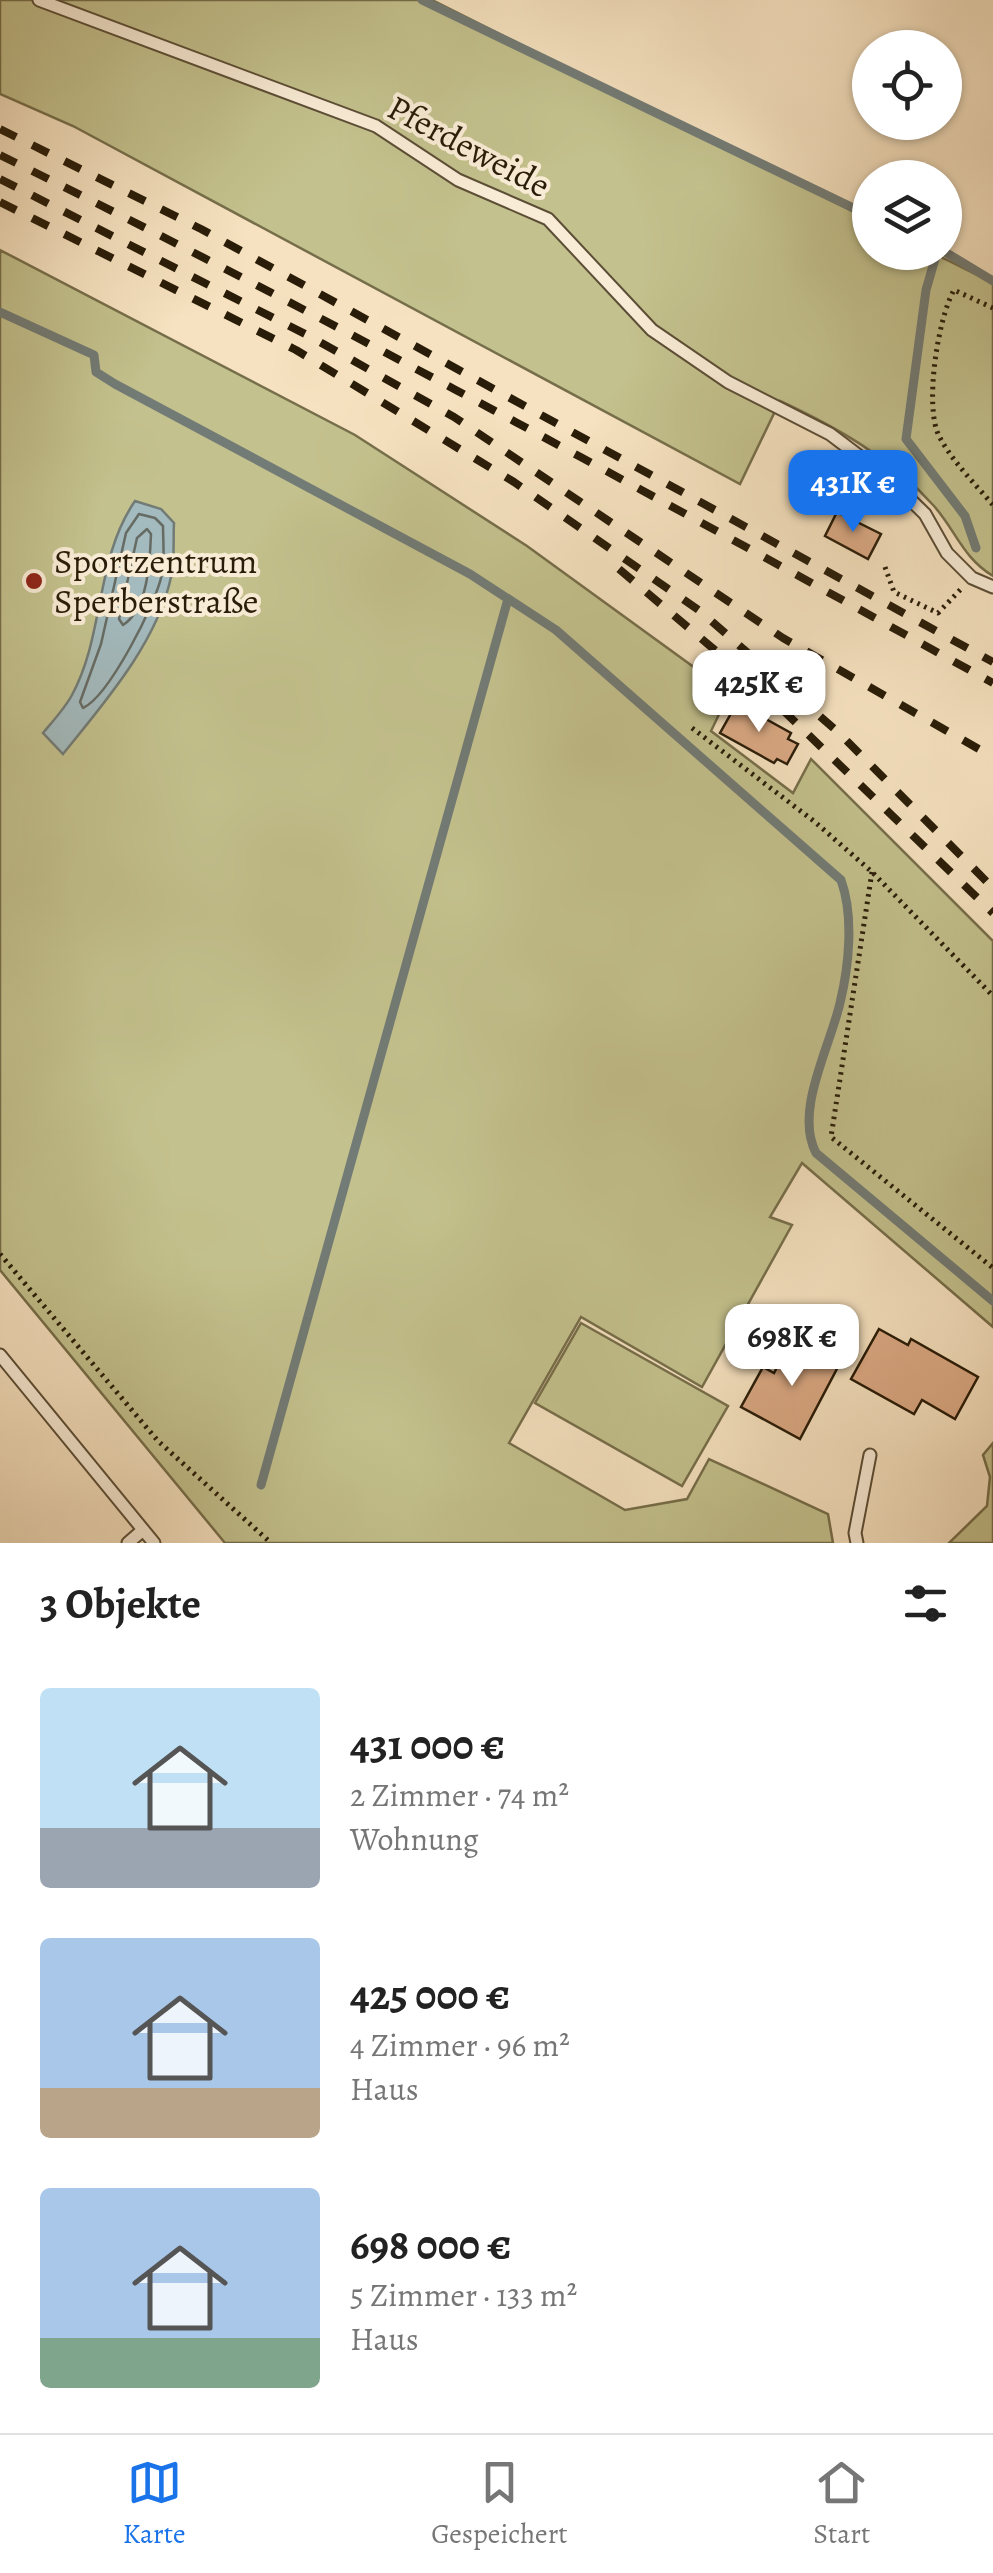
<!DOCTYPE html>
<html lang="de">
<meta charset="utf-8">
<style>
:root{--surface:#fff;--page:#f6f6f6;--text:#222;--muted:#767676;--line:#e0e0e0;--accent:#1a73e8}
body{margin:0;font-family:Alegreya,serif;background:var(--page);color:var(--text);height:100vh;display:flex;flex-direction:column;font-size:38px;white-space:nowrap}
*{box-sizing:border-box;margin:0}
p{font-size:32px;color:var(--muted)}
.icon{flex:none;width:55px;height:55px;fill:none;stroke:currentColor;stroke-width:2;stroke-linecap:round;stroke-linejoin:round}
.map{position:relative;height:1543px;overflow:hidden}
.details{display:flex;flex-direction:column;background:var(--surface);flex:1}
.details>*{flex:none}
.fabs{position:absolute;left:852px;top:30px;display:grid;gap:20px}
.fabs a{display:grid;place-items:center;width:110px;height:110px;border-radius:50%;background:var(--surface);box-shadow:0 2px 8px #0004;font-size:50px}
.price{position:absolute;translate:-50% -85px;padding:0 22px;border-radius:20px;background:#fff;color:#222;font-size:32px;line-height:65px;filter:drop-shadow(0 2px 5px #0008)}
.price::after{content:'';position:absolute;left:50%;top:60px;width:30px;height:22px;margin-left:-15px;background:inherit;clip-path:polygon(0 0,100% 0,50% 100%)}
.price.selected{background:var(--accent);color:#fff}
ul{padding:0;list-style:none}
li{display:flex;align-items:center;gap:30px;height:250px;padding:0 40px}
li span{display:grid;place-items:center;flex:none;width:280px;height:200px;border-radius:10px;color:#555}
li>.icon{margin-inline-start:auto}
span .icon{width:120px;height:120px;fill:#fffc;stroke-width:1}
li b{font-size:42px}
h2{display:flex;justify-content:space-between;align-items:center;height:120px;padding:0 40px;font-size:42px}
.menu{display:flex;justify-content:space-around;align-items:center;height:140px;border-top:2px solid var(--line);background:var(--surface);font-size:28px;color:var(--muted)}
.menu a{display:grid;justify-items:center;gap:5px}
.menu .selected{color:var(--accent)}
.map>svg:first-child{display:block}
.green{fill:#c3c18d;stroke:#766e4a;stroke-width:2.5}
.water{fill:#a3babe;stroke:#727b75;stroke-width:2.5}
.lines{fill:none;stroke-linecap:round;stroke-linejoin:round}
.shore{stroke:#666b63;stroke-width:2.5}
.stream{stroke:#727b75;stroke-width:9}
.building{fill:#dbaa85;stroke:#291c08;stroke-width:2.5}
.lane-casing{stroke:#5c4e36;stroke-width:15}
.path{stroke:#291c08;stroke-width:5;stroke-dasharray:2.5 5;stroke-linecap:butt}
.lane{stroke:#f9ecd6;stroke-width:11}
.rail{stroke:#291c08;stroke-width:8;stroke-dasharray:18 18;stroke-linecap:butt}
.poi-dot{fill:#8f2418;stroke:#f9ecd6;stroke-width:4}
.labels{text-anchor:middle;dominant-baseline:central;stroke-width:8;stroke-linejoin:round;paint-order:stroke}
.street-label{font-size:35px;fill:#291c08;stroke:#f9ecd6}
.poi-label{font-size:35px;fill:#291c08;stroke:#f9ecd6;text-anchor:start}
</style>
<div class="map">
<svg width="993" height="1543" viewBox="0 0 993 1543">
<rect width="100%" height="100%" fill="#f6e2c0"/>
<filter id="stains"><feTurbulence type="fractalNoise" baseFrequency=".002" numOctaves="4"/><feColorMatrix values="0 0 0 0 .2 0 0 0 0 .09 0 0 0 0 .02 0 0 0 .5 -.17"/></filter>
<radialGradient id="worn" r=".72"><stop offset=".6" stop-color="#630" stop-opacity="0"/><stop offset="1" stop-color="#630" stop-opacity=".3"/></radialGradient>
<g class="green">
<path d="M 0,0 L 432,0 L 870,220 L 870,252 L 933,253 L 993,283 L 993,576 C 963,558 956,531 934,506 C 891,458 838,428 780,401 L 740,484 L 73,126 L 0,94 Z"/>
<polygon points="0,250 355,435 527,546 695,668 724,704 711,731 793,793 811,759 993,941 993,1327 802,1163 770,1217 792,1225 702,1387 581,1317 509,1443 625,1510 687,1499 709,1459 828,1514 833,1543 225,1543 0,1270"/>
<polygon points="581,1323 728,1406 682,1486 535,1403"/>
<polygon points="993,1443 993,1543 949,1543 987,1506 990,1477 983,1455"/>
</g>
<path class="water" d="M 135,501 L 161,509 L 174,523 C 173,540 175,560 171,577 C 157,643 104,703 63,754 L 43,733 C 53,721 65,708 72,695 C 105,634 95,559 135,501 Z"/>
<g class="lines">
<g class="shore">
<path d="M 139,514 L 155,518 L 163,526 C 163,541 165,559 162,574 C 156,604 109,696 83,708 L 80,702 L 101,644 L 126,533 Z"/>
<path d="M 147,529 L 151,534 C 150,561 148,609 123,625 L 119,619 L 137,538 Z"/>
</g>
<g class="stream">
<polyline points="422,0 870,216"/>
<polyline points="937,252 926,290 906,439 965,516 976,548"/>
<polyline points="945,252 993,281"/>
<path d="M 0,312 L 94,355 L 96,372 L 115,384 L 470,574 L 556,630 L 841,880 C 854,916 849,966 840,1003 C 830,1047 794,1111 816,1153 L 993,1301"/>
<polyline points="261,1485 508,599"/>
</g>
</g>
<g class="building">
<polygon points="837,512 881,534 868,559 825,536"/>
<polygon points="737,703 791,733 788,739 798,744 787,764 777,759 774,763 720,733"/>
<polygon points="879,1329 908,1345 911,1339 978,1377 955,1419 922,1400 914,1414 851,1379"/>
<polygon points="792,1338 840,1363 800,1439 741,1407 763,1367 774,1373"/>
</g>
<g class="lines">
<g class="lane-casing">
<g id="lane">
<polyline points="39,0 376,126 458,180 548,219 652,330 728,382 830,434 888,478 925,514 947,553 972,578 993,587"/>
<polyline points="0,1355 154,1543"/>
<polyline points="128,1543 143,1530"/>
<polyline points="857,1543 855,1533 870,1455"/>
</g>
</g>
<g class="path">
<path d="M 993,308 L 954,290 C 938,318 924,406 939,436 C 952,461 975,484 993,505"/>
<polyline points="885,567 894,592 938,613 961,589"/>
<polyline points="692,728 815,822 872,872 993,996"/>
<polyline points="872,872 831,1137 993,1268"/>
<polyline points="0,1254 158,1441 271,1543"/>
</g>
<use href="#lane" class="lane"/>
<g class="rail">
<polyline points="0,129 201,229 993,662"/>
<path d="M 0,155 C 336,321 665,502 993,683"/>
<polyline points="0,179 309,336 454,417 783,638 993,757"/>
<polyline points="0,202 296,350 514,482 700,611 839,733 993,888"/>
<polyline points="619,569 761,689 993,913"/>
</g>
</g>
<circle class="poi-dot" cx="34" cy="581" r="10"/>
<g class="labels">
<g class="street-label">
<text transform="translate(469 146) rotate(28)">Pferdeweide</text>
</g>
<g class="poi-label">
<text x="54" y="561">Sportzentrum<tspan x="54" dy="40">Sperberstraße</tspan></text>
</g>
</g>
<rect width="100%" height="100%" filter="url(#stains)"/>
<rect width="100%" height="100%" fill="url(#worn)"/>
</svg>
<div class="fabs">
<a><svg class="icon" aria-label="locate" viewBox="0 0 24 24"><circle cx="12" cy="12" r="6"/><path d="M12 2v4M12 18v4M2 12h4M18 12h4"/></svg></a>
<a><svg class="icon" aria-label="layers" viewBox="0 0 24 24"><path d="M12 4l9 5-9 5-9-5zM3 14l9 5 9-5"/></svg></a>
</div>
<b class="price selected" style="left:853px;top:535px">431K €</b>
<b class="price" style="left:759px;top:735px">425K €</b>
<b class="price" style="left:792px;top:1389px">698K €</b>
</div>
<section class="details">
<h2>3 Objekte<svg class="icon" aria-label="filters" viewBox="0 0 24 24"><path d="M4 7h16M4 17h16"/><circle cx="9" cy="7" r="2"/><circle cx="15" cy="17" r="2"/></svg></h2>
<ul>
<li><span style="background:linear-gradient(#bfe0f5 70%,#9aa5b1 0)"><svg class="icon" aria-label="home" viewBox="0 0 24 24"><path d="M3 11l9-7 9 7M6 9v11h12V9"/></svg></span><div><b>431 000 €</b><p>2 Zimmer · 74 m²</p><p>Wohnung</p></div></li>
<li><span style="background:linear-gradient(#a9c7e8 75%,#b9a48a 0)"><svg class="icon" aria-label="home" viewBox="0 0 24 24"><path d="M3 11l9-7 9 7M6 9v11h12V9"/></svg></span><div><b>425 000 €</b><p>4 Zimmer · 96 m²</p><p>Haus</p></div></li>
<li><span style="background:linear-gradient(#a9c7e8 75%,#7fa58c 0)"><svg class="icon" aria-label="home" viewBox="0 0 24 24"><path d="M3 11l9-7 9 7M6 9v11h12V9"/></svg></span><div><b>698 000 €</b><p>5 Zimmer · 133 m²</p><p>Haus</p></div></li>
</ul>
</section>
<nav class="menu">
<a class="selected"><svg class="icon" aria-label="map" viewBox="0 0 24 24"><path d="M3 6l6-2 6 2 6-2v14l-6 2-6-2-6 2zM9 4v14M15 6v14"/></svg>Karte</a>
<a><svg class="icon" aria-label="saved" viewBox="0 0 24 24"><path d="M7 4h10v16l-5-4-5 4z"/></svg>Gespeichert</a>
<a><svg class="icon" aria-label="home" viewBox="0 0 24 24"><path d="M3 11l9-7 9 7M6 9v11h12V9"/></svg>Start</a>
</nav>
